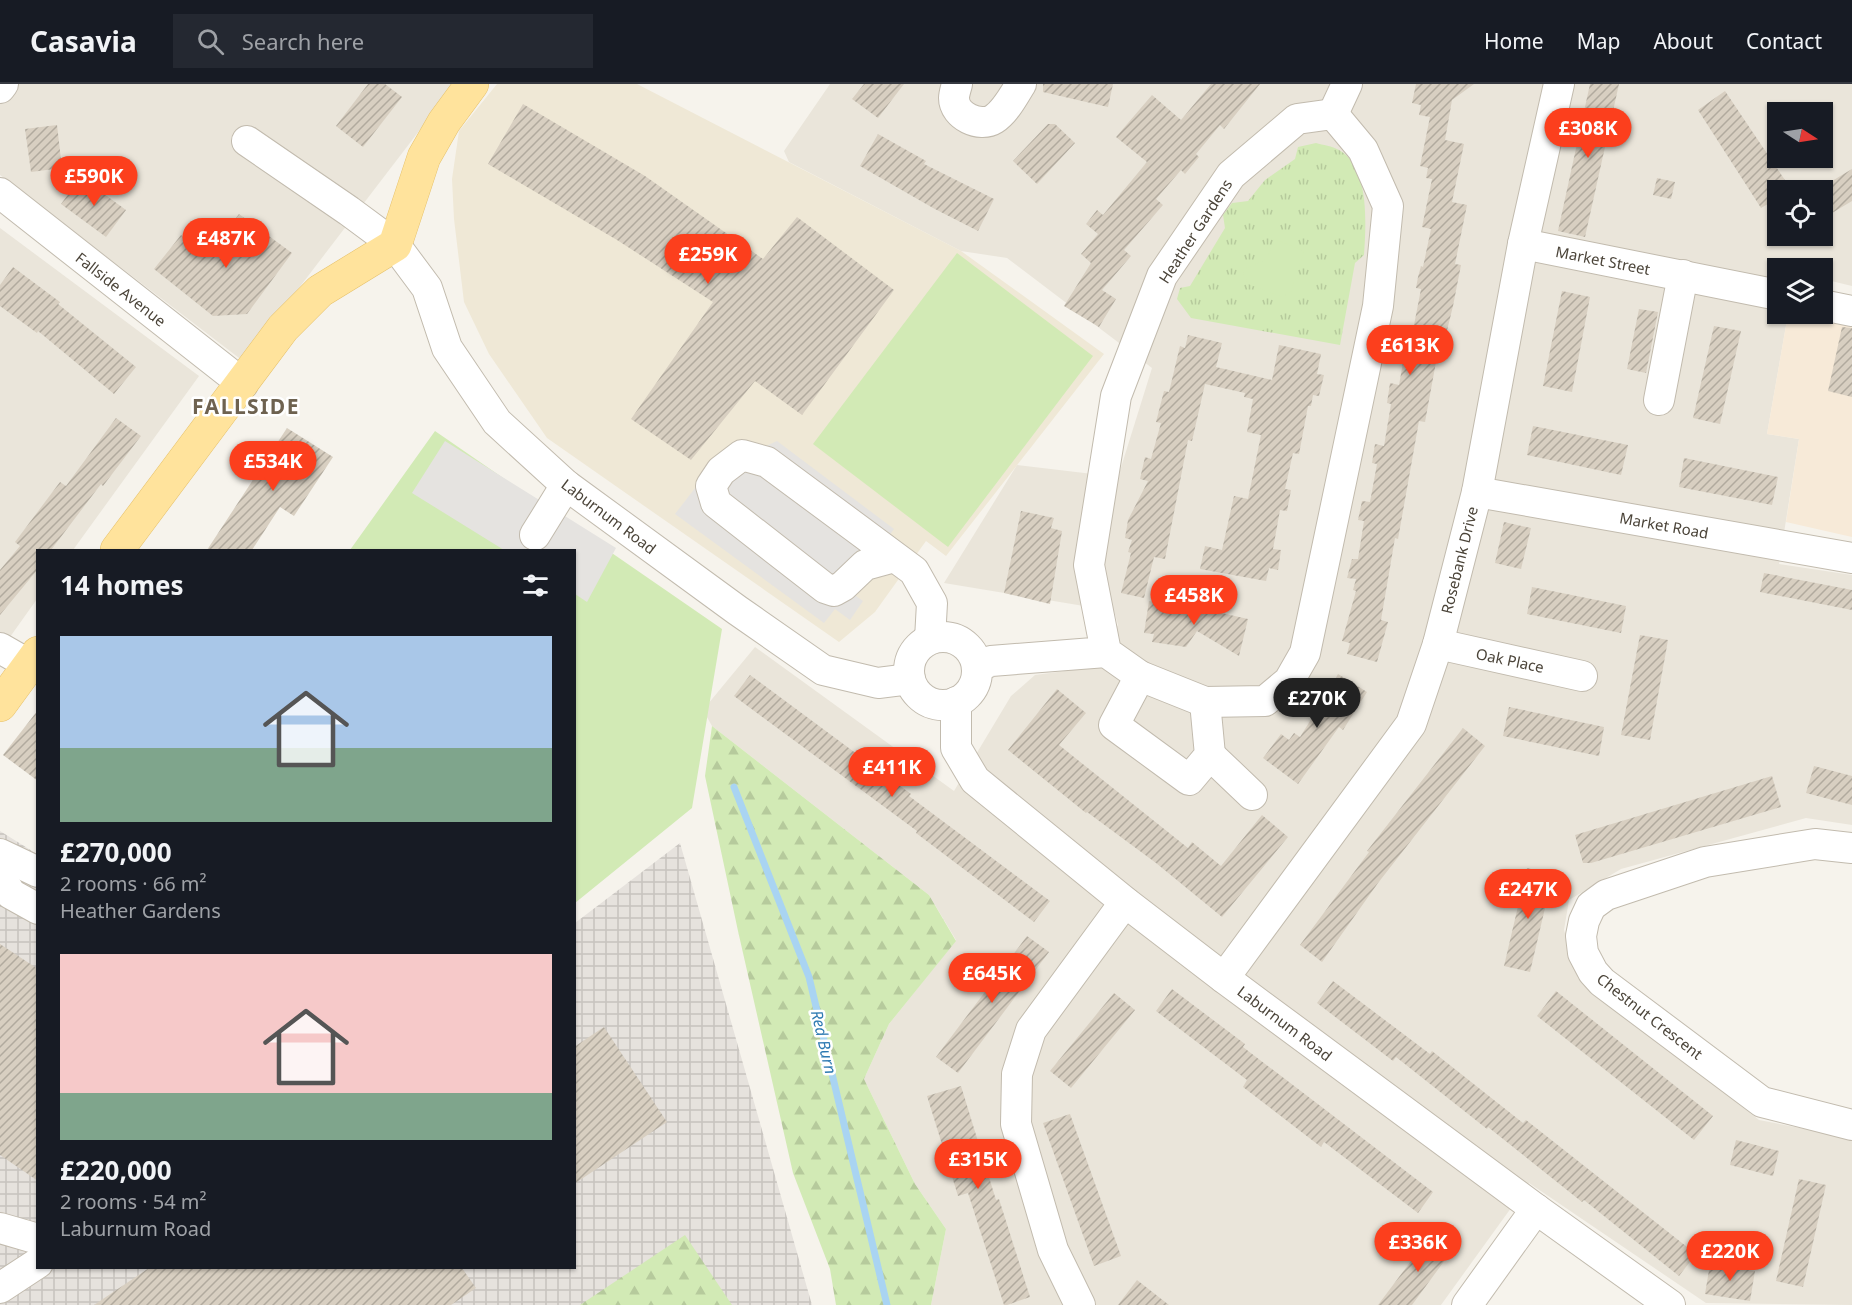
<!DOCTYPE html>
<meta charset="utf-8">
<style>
:root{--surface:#171b24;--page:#242831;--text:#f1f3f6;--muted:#9ea1a6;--line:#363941;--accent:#fc3f1d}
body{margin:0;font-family:"Noto Sans",sans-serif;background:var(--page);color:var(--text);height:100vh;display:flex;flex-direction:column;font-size:22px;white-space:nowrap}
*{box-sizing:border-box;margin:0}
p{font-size:20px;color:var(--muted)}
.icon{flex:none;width:33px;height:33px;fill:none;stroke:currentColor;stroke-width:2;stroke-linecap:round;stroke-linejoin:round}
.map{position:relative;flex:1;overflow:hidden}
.panel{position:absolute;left:36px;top:465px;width:540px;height:720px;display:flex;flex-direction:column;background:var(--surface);border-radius:0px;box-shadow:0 2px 4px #0004}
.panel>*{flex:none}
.needle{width:39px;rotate:102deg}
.tools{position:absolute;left:1767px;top:18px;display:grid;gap:12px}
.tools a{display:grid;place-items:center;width:66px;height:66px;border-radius:0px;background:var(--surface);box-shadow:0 2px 4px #0004;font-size:30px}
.price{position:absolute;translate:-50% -51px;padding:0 14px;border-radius:21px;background:var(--accent);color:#fff;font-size:20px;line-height:39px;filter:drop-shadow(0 2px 3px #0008)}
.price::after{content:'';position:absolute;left:50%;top:36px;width:18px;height:14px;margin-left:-9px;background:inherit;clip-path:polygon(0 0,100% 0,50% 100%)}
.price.active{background:#222;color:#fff}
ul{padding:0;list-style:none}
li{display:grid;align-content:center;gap:12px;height:318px;padding:0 24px}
li span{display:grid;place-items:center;height:186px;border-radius:0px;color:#555}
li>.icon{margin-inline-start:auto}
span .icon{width:108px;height:108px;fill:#fffc;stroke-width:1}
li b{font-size:26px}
h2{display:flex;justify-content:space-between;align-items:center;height:72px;padding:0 24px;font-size:26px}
header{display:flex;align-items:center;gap:36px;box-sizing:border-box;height:84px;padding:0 30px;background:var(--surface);border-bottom:2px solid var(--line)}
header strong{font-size:28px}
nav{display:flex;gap:33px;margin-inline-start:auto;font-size:21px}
.search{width:420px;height:54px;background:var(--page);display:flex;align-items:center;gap:15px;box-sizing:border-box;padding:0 21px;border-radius:0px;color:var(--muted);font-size:22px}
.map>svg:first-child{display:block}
.residential{fill:#eae5da;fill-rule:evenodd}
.commercial{fill:#f7ead8}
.industrial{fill:url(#industrial-grid)}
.education{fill:#efe8d6}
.grass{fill:url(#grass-tufts)}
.forest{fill:url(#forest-firs)}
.park{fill:#d2eab5}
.parking{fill:#e5e3e0}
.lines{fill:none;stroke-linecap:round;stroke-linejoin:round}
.stream{stroke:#a9d4f2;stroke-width:7}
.building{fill:url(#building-hatch)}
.minor-casing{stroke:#c2bbae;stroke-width:32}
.major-casing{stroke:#e6c16a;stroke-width:34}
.minor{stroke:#fff;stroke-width:30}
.major{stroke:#ffe39c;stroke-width:33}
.labels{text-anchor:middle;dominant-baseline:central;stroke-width:5;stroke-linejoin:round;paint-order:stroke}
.street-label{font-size:15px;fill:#4b4439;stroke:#fff}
.water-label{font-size:16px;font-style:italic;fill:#2e7ab2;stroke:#fff}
.district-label{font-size:21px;font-weight:bold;letter-spacing:1.5px;fill:#6e6250;stroke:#fff}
</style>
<header>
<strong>Casavia</strong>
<div class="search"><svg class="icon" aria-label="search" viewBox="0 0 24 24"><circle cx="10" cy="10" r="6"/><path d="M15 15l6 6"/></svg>Search here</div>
<nav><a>Home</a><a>Map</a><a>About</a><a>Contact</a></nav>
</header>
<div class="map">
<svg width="1852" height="1221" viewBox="0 0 1852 1221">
<defs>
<pattern id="industrial-grid" width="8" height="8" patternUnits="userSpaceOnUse" patternTransform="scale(1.5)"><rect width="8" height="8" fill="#e6e2dd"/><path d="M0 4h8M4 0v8" fill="none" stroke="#c7c3be"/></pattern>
<pattern id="grass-tufts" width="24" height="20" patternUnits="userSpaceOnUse" patternTransform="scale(1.5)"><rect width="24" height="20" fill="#d2eab5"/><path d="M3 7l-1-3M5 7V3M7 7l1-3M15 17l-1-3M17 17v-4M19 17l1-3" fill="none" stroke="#b6ca9c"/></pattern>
<pattern id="forest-firs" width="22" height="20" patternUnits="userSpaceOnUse" patternTransform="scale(1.5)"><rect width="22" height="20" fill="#d2eab5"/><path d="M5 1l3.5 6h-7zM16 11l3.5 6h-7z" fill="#b6ca9c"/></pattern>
<pattern id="building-hatch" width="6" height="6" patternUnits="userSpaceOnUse" patternTransform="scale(1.5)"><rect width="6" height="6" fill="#d8cfc1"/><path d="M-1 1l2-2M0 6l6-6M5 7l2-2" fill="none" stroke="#b1aa9e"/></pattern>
</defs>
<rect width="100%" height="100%" fill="#f6f3ec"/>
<g class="residential">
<polygon points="0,0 455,0 243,277 0,91"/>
<path d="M 830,0 L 1852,0 L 1852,202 L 1823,195 L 1822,184 L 1778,184 L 1778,230 L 1788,230 L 1767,350 L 1799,355 L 1779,480 L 1852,491 L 1852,741 L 1806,734 L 1621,785 L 1569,816 L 1564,846 L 1578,894 L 1759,1036 L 1852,1054 L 1852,1221 L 1706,1219 L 1529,1099 L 1441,1221 L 931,1221 L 946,1145 L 915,1100 L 864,995 L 889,940 L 956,856 L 929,811 L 712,642 L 703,626 L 755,563 L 954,707 L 1011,612 L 1035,591 L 1088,584 L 1118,541 L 1114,527 L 944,499 L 1017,381 L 1118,393 L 1152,284 L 1007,174 L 961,167 L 789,78 L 784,67 ZM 1778,28 L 1822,28 L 1822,74 L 1778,74 ZM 1778,106 L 1822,106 L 1822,152 L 1778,152 Z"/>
<polygon points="0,144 199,292 73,466 38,466 37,515 0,567"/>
</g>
<polygon class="commercial" points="1788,230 1852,243 1852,453 1786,438 1799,355 1767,350"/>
<polygon class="industrial" points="0,747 37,770 38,1184 574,1184 575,839 680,759 812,1221 0,1221"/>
<polygon class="education" points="497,0 637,0 961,167 1104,270 946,472 926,457 875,528 839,558 547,354 489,270 464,218 454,135 452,95 459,47"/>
<path class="grass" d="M 1316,59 C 1323,61 1332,62 1339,66 C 1370,83 1366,141 1364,171 L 1355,179 L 1340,261 L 1191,234 L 1177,215 L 1180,204 L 1190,202 L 1225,144 L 1223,131 L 1232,119 L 1248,117 L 1265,96 L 1295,75 L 1298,63 Z"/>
<g class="forest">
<polygon points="712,642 929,811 956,857 889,940 864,995 915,1100 946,1145 931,1221 836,1221 830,1185 793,1089 738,847 705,692"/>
<polygon points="685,1151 732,1221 580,1221"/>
</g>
<g class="park">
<polygon points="1274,155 1304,167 1291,208 1282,213 1248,200 1242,186 1267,175"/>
<polygon points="957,169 1093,272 948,463 813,360"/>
<polygon points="435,347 722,545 692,724 575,819 574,466 350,466"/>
</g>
<g class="parking">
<polygon points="445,357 616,464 587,518 575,510 574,466 504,466 412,409"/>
<polygon points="777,357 894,445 849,507 863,517 850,536 835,525 824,539 675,430 723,368 766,362"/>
</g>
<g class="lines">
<polyline class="stream" points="734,703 809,893 887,1221"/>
</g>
<g class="building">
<polygon points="368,0 385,0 402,13 363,63 336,42"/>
<polygon points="864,0 904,0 878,34 852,15"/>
<polygon points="1043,0 1113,0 1108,23 1043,8"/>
<polygon points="1211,0 1260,0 1224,45 1220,41 1196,70 1199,73 1185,90 1181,86 1156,115 1163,121 1124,166 1131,172 1102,206 1116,215 1099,243 1064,222 1091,179 1081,170 1098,150 1086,140 1097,126 1103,131 1147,78 1116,53 1152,11 1181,36"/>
<polygon points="1416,0 1474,0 1452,16 1445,56 1464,60 1452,118 1467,121 1455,180 1461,181 1453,222 1439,279 1436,278 1425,338 1419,337 1398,455 1395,454 1381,536 1388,538 1377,578 1347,570 1350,559 1342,557 1356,507 1353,506 1356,495 1347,494 1352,475 1358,475 1364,437 1358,436 1362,417 1370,418 1377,380 1372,379 1375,360 1384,362 1391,320 1387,319 1390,299 1399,301 1406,262 1403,261 1407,241 1414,241 1421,205 1416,204 1418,193 1421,182 1423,183 1431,145 1422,143 1432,95 1426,94 1428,84 1420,82 1430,33 1419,31 1421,21 1412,19"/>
<polygon points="1590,0 1619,0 1585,153 1558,147"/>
<polygon points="1725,7 1791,105 1778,106 1778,114 1761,124 1698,26"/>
<polygon points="523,20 645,92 763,175 797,133 894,206 802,331 755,297 691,376 631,335 713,218 617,156 488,80"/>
<polygon points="1048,40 1055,40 1075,59 1037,100 1013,77"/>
<polygon points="57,41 62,84 31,88 25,45"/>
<polygon points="878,50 926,77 924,80 994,115 978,147 933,124 860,82"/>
<polygon points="1852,85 1852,117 1822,135 1822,103"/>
<polygon points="81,93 126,126 106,153 61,120"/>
<polygon points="1657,94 1675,98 1671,115 1653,111"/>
<polygon points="239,130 292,169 247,230 213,232 154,185 181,151 207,172"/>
<polygon points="13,183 60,218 58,220 136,283 114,310 38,247 37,249 0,222 0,201"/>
<polygon points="1562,207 1590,213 1572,308 1543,302"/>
<polygon points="1639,225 1658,228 1646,289 1627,285"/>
<polygon points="1714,242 1741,247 1720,340 1693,334"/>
<polygon points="1842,243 1852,244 1852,313 1828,307"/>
<polygon points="1188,251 1222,259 1216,283 1272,296 1279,261 1321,270 1317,290 1324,291 1319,312 1313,311 1311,322 1308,322 1299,370 1293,369 1285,405 1291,406 1287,427 1280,426 1273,465 1281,466 1278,486 1269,484 1266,497 1200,485 1205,462 1222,466 1234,412 1248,415 1261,351 1247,348 1253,315 1244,313 1245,309 1205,300 1192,357 1188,356 1165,475 1154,473 1144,514 1121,509 1131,469 1128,468 1132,456 1125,454 1128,436 1148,397 1140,395 1145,373 1151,375 1161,339 1156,338 1164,307 1169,308 1180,262 1185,264"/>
<polygon points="116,334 141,352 103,402 101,400 51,466 38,466 38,485 0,531 0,486 20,462 15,458 60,398 66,402"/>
<polygon points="1533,342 1628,361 1621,391 1527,371"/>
<polygon points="287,344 333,373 294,432 280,423 252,466 207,466"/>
<polygon points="1684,374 1778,393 1772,421 1679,403"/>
<polygon points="1021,427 1054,434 1051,444 1062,447 1050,520 1004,509"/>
<polygon points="1504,438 1531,444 1521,485 1495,479"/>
<polygon points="1764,489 1852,506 1852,526 1760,508"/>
<polygon points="1532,503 1626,522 1621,549 1527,530"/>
<polygon points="1149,517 1208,527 1208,526 1248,535 1239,572 1197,547 1186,563 1152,558 1154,550 1144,549"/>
<polygon points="1640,551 1668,556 1650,656 1621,651"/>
<polygon points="1338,590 1367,608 1343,646 1339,643 1298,700 1263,674 1281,650 1289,656 1294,649 1300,653 1320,621 1312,616 1324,596 1332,601"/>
<polygon points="750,591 911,710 909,712 1050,817 1034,838 916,749 917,747 734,612"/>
<polygon points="1057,605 1086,629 1059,661 1188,764 1192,758 1221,782 1262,731 1288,753 1222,833 1156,779 1087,728 1086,729 1008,666"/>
<polygon points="1509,623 1604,643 1599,672 1503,652"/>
<polygon points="38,626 38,697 3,671"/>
<polygon points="1463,644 1485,662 1378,799 1322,878 1300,861 1369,768 1367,767"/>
<polygon points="1814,682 1852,692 1852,721 1806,709"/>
<polygon points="1772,692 1781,723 1591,779 1583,779 1575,751"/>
<polygon points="1527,784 1553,790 1530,888 1504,882"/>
<polygon points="1027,852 1049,868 958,989 936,973"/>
<polygon points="0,860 38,885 38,1097 0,1071"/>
<polygon points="1333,897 1430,970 1432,967 1523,1039 1526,1036 1696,1170 1679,1192 1584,1116 1582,1118 1488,1043 1487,1045 1396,973 1393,977 1317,919"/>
<polygon points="1172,905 1245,960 1243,963 1433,1108 1418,1129 1324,1058 1321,1063 1243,1003 1247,996 1156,927"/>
<polygon points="1556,907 1713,1032 1694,1056 1537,932"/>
<polygon points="1114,909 1135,926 1071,1004 1050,987"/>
<polygon points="604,943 667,1038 574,1100 574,963"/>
<polygon points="961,1002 996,1116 999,1115 1030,1213 1007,1221 1004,1221 968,1109 958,1112 927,1012"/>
<polygon points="1070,1030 1121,1172 1094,1182 1043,1039"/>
<polygon points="1736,1056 1779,1067 1773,1092 1730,1081"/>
<polygon points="1799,1095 1826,1101 1803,1203 1776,1197"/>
<polygon points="1432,1149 1453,1165 1412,1221 1378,1221"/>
<polygon points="1710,1180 1755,1187 1750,1217 1705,1210"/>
<polygon points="149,1184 462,1184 476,1204 451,1221 94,1221"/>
<polygon points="1137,1196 1169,1221 1118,1221"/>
</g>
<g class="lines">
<g class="minor-casing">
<g id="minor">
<path d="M 957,0 C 956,4 954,10 954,14 C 954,32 980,44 994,35 C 1006,27 1014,11 1021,0"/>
<polyline points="0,4 3,0"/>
<polyline points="1333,30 1347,0"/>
<polyline points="247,57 349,127 395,161 427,204 447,264 497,338 566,401 737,526 823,586 878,599 910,595"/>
<polyline points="0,109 243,300"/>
<polyline points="1523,160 1778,211"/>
<polyline points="1822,221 1852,227"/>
<polyline points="1659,316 1683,191"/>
<polyline points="1477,408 1852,474"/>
<polyline points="535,451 566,401"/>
<polyline points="894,473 865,481 843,502 834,507 825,504 716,419 711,402 721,387 742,371 767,378 914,487 932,519 930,555"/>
<circle cx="943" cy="587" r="34"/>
<polyline points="1438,560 1582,592"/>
<polyline points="0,564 28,580"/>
<polyline points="977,583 991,577 1106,568 1089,481 1116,312 1162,192 1231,91 1297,35 1333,30 1363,66 1388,122 1378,222 1305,569 1289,597 1265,617 1205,618 1140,592 1106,568"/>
<polyline points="1140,592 1114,641 1189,696 1210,671 1205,618"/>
<polyline points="956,618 956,664 975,696 1125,818 1224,894 1536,1125 1670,1221"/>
<polyline points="1210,671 1252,711"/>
<polyline points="1852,764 1815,760 1705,778 1606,811 1591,822 1584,837 1581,852 1583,869 1593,888 1602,898 1762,1018 1852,1041"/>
<polyline points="0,770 38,788"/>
<polyline points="0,793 11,810 38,825"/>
<polyline points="1224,894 1411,640 1438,560 1477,408 1523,160 1559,0"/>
<polyline points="0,1144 38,1155"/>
<polyline points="0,1204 38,1179"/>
<polyline points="1080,1221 1053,1166 1016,1040 1017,990 1031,946 1125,818"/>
<polyline points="1467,1221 1536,1125"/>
</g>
</g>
<g class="major-casing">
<g id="major">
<polyline points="117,466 283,244 320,207 395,161 424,73 444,38 472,0"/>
<polyline points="0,621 38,569"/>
</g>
</g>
<use href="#minor" class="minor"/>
<use href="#major" class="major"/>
</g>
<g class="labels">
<g class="street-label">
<text transform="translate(1195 147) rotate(-57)">Heather Gardens</text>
<text transform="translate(1603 176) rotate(11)">Market Street</text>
<text transform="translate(121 205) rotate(38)">Fallside Avenue</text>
<text transform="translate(609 432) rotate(37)">Laburnum Road</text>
<text transform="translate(1664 441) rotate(10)">Market Road</text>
<text transform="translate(1459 476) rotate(-76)">Rosebank Drive</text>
<text transform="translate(1510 576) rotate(12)">Oak Place</text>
<text transform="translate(1650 932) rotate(38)">Chestnut Crescent</text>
<text transform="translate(1285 939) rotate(37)">Laburnum Road</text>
</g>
<g class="water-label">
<text transform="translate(824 958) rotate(77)">Red Burn</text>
</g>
<g class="district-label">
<text x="246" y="322">FALLSIDE</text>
</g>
</g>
</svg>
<div class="tools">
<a><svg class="needle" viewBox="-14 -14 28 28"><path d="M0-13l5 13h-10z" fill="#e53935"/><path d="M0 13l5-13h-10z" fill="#9ea1a6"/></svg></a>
<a><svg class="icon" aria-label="locate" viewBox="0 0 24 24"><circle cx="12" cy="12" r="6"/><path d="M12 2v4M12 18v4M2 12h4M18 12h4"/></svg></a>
<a><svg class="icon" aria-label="layers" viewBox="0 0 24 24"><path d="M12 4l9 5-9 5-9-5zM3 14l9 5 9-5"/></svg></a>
</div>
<b class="price" style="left:1588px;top:75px">£308K</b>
<b class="price" style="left:94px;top:123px">£590K</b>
<b class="price" style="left:226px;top:185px">£487K</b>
<b class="price" style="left:708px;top:201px">£259K</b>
<b class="price" style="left:1410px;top:292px">£613K</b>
<b class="price" style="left:273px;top:408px">£534K</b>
<b class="price" style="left:1194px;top:542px">£458K</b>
<b class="price active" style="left:1317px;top:645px">£270K</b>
<b class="price" style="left:892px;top:714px">£411K</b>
<b class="price" style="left:1528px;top:836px">£247K</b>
<b class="price" style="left:992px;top:920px">£645K</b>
<b class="price" style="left:978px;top:1106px">£315K</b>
<b class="price" style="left:1418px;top:1189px">£336K</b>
<b class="price" style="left:1730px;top:1198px">£220K</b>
<section class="panel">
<h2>14 homes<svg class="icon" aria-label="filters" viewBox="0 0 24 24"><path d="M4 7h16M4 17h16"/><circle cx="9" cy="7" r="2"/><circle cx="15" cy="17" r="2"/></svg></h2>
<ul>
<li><span style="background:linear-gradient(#a9c7e8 60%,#7fa58c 0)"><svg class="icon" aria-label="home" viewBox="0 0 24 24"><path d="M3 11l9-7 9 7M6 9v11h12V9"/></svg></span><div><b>£270,000</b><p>2 rooms · 66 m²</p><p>Heather Gardens</p></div></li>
<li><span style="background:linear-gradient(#f6c9c9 75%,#7fa58c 0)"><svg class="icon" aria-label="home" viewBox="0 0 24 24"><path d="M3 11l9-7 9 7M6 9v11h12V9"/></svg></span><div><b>£220,000</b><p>2 rooms · 54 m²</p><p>Laburnum Road</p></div></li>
</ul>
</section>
</div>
